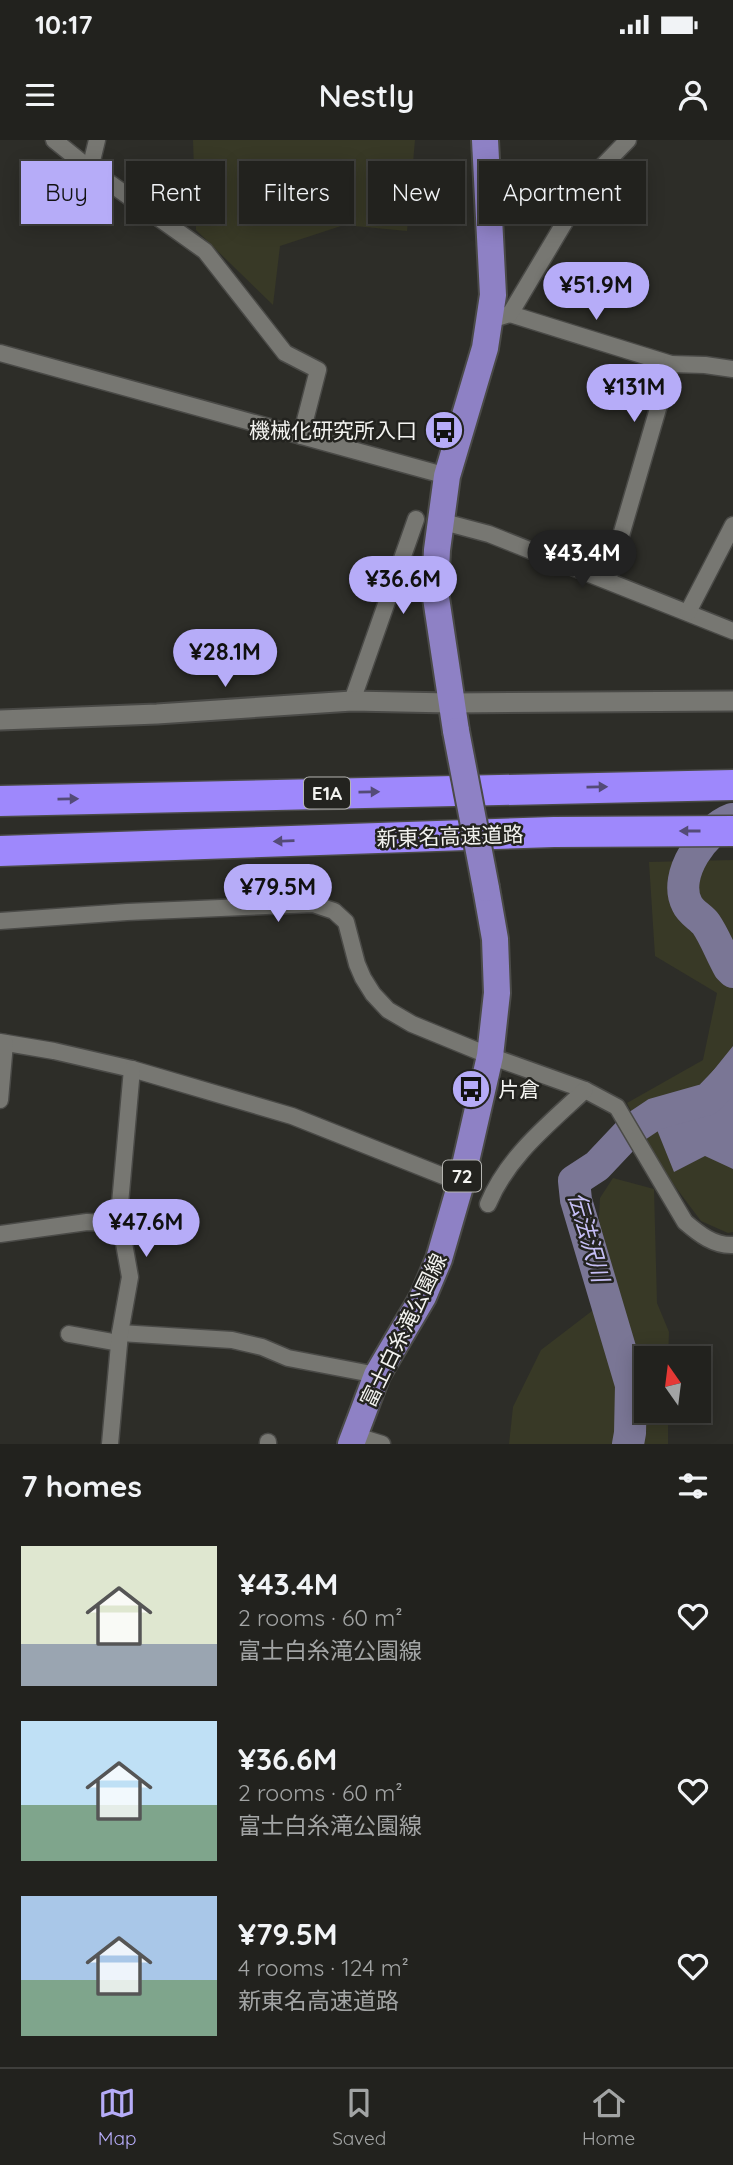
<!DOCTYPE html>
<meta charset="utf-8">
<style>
:root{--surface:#22221e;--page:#2e2f2b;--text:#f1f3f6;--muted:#a2a4a4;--line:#3f3f3c;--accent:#b6acf8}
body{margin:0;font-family:Quicksand,"Noto Sans JP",sans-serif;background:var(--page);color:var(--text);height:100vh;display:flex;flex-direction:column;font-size:26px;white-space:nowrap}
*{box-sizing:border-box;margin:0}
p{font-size:23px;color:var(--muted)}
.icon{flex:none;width:38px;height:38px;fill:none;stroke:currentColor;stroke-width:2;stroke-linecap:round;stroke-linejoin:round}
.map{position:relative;height:1304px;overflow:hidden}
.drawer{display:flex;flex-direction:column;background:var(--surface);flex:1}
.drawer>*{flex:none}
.guide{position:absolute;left:21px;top:21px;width:691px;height:63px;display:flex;gap:14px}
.needle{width:46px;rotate:346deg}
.controls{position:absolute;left:634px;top:1206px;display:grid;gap:14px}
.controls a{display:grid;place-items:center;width:77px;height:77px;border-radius:0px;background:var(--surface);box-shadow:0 4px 18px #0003,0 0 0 2px var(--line);font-size:35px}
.price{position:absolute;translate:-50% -60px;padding:0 16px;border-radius:24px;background:var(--accent);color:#111;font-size:23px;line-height:46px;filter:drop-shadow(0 2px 4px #0008)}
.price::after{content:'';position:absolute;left:50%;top:42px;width:21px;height:16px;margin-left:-10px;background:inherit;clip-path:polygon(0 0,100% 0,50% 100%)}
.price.on{background:#222;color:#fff}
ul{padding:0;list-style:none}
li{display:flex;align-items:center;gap:21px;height:175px;padding:0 21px}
li span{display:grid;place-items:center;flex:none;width:196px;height:140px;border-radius:0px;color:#555}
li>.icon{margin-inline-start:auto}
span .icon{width:84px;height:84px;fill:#fffc;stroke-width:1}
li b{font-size:30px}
h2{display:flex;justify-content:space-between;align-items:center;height:84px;padding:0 21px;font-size:30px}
.tag{padding:0 24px;border-radius:0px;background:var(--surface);box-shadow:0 4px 18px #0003,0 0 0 2px var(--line);font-size:24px;line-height:63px}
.tag.on{background:var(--accent);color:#111}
.status{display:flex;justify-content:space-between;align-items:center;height:49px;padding:0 35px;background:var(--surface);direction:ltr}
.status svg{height:19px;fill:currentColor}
header{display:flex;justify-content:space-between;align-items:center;height:91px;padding:0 21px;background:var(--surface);font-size:32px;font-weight:600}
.tabs{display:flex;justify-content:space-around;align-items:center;height:98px;border-top:2px solid var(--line);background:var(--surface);font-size:19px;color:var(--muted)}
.tabs a{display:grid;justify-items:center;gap:4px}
.tabs .on{color:var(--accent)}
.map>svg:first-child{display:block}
.green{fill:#383926}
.water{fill:#7a7695}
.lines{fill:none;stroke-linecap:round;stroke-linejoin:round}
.river{stroke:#7a7695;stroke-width:32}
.minor-casing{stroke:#4a4a47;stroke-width:19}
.tertiary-casing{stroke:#4a4a47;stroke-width:23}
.primary-casing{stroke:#4a4a47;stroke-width:30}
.motorway-casing{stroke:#4a4a47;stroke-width:33}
.minor{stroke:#777772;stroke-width:16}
.tertiary{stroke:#777772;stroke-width:19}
.primary{stroke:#8e81c5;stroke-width:26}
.motorway{stroke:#9e88fc;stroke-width:30}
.primary-bridge-casing{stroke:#4a4a47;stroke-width:30;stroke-linecap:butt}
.primary-bridge{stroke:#8e81c5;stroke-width:26}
.oneway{fill:#544b77}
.labels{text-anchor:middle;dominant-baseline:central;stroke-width:5;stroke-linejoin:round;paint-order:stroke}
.shield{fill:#23231f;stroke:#b5b5b1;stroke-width:2}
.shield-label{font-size:19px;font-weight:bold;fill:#f3f3f0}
.poi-label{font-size:21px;fill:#f3f3f0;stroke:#23231f;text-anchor:end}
.street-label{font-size:21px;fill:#f3f3f0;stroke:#23231f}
.water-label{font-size:23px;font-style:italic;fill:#c6bff6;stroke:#23231f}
</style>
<div class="status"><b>10:17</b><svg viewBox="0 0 49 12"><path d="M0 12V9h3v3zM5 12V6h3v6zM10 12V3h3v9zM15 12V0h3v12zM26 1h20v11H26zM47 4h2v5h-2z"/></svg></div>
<header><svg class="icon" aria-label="menu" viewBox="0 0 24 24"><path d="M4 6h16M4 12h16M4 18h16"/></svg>Nestly<svg class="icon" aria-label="person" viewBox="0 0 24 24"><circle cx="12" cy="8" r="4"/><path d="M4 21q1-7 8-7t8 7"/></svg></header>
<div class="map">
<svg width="733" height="1304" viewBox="0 0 733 1304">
<rect width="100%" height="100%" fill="#2d2d28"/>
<g class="green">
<polygon points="193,0 415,0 407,91 344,85 280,106 273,165 196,90"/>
<polygon points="733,720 733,1092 728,1093 701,1081 659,1025 627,963 703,920 717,853 655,816 649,722"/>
<polygon points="613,1038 654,1049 657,1163 669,1192 668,1218 646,1218 646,1270 668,1271 668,1304 509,1304 513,1267 541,1210 605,1161 596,1129 600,1058"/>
</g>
<polygon class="water" points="733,906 733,1029 705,1016 674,1032 647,965 696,952"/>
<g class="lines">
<g class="river">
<path d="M 732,679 C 705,689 672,735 687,764 C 691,773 701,777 706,784 C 715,797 721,814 729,828 L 733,832"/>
<polyline points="628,1304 630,1293 631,1245 576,1060 574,1041 597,1026 631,990 655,974 708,959 733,933"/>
</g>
<g class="minor-casing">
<g id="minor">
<polyline points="54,0 90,29 205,111 285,213 318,230 301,296"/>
<polyline points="90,29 97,0"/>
<polyline points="510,174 671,224"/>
<polyline points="490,180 510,174 591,38 628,0"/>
<polyline points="0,213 447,336"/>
<polyline points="440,381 489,394 733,491"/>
<polyline points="608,440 671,224 705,225 733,229"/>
<polyline points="394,446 435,451"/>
<polyline points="688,472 733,385"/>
<polyline points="352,561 416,379"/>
<path d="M 0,781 L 127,772 L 313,764 L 334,771 L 346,782 L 357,824 L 363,838 L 373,854 L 388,870 L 412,884 L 490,916 L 585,950 L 617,967 L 685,1082 C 699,1094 714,1106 733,1105"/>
<polyline points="0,902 54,911 132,929 292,976 461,1043"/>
<polyline points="0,960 5,903"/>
<path d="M 488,1064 C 508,1016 548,985 585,950"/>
<polyline points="0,1094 87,1082 121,1084"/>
<polyline points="120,1193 232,1200 262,1207 288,1218 377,1235"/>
<polyline points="69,1194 119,1203"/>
<polyline points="353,1295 382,1304"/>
<polyline points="110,1304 120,1193 130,1137 119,1075 132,929"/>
<polyline points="268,1304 268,1302"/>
</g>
</g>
<g class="tertiary-casing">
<polyline id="tertiary" points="0,580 157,574 352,561 450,563 733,561"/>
</g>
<g class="primary-casing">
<g id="primary">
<polyline points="456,591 435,451 437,410 447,336 485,208 493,155 485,0"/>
<polyline points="351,1304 377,1235 423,1157 439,1119 461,1043 490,916 497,853 495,799 486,748"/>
</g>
</g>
<g class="motorway-casing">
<g id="motorway">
<polyline points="0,661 733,645"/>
<polyline points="0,711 554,692 733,691"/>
</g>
</g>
<use href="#minor" class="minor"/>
<use href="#tertiary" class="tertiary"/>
<use href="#primary" class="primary"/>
<use href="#motorway" class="motorway"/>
<g class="primary-bridge-casing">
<polyline id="primary-bridge" points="456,591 486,748"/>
</g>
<use href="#primary-bridge" class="primary-bridge"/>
</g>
<defs><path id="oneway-solid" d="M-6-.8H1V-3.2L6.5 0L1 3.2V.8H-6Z" transform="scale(1.75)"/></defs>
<g class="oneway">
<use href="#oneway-solid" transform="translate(597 647) rotate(-1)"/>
<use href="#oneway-solid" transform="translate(369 652) rotate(-1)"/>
<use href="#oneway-solid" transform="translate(68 659) rotate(-1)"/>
<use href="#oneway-solid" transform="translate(690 691) rotate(180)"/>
<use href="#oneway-solid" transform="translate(284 701) rotate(178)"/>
</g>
<defs>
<g id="bus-disc" transform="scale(2.0125)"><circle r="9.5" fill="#b6acf8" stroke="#23231f"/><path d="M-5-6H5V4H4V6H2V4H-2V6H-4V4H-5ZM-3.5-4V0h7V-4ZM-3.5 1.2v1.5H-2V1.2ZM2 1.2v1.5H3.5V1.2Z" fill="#111"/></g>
</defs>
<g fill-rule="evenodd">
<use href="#bus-disc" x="444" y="290"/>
<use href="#bus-disc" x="471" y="949"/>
</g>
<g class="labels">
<g class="shield">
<rect x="304" y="637.5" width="46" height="31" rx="5"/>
<rect x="443" y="1020.5" width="38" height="31" rx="5"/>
</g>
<g class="shield-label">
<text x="327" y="653">E1A</text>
<text x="462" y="1036">72</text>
</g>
<g class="poi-label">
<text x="417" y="290">機械化研究所入口</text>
<text x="498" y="949" text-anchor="start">片倉</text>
</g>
<g class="street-label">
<text transform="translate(450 696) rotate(-2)">新東名高速道路</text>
<text transform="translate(403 1190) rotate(-64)">富士白糸滝公園線</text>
</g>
<g class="water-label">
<text transform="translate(589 1097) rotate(74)">伝法沢川</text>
</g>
</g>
</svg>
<div class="controls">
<a><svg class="needle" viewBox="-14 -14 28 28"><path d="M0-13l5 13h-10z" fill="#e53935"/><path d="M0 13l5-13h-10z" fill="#a2a4a4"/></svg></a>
</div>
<b class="price" style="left:596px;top:182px">¥51.9M</b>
<b class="price" style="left:634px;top:284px">¥131M</b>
<b class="price on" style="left:582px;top:450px">¥43.4M</b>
<b class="price" style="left:403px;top:476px">¥36.6M</b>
<b class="price" style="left:225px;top:549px">¥28.1M</b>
<b class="price" style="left:278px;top:784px">¥79.5M</b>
<b class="price" style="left:146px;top:1119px">¥47.6M</b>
<div class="guide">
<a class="tag on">Buy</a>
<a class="tag">Rent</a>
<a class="tag">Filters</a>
<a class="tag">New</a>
<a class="tag">Apartment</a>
</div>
</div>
<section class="drawer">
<h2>7 homes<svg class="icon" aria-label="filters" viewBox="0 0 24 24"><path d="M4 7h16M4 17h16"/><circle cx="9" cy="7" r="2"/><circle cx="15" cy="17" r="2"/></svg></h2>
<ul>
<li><span style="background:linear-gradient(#dfe7d0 70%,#9aa5b1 0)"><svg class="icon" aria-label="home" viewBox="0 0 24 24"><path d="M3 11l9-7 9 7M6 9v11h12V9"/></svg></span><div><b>¥43.4M</b><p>2 rooms · 60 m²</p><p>富士白糸滝公園線</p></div><svg class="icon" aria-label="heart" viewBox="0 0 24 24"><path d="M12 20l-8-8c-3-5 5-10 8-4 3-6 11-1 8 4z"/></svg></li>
<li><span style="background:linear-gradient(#bfe0f5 60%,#7fa58c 0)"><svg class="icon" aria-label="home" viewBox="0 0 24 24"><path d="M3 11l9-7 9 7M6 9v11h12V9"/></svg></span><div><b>¥36.6M</b><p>2 rooms · 60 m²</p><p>富士白糸滝公園線</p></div><svg class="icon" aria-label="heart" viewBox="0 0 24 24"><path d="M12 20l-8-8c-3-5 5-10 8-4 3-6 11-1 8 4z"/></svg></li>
<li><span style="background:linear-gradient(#a9c7e8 60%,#7fa58c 0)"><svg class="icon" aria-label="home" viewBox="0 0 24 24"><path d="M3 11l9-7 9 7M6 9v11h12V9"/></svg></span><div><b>¥79.5M</b><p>4 rooms · 124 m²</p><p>新東名高速道路</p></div><svg class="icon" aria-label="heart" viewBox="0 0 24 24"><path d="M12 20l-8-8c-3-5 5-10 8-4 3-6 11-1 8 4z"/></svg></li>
</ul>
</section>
<nav class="tabs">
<a class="on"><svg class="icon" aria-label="map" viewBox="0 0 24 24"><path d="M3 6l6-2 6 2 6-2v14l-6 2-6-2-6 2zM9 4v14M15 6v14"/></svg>Map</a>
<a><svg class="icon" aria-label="saved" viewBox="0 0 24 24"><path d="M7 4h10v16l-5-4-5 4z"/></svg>Saved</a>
<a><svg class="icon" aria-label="home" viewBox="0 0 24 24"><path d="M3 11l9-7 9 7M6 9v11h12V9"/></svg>Home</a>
</nav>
